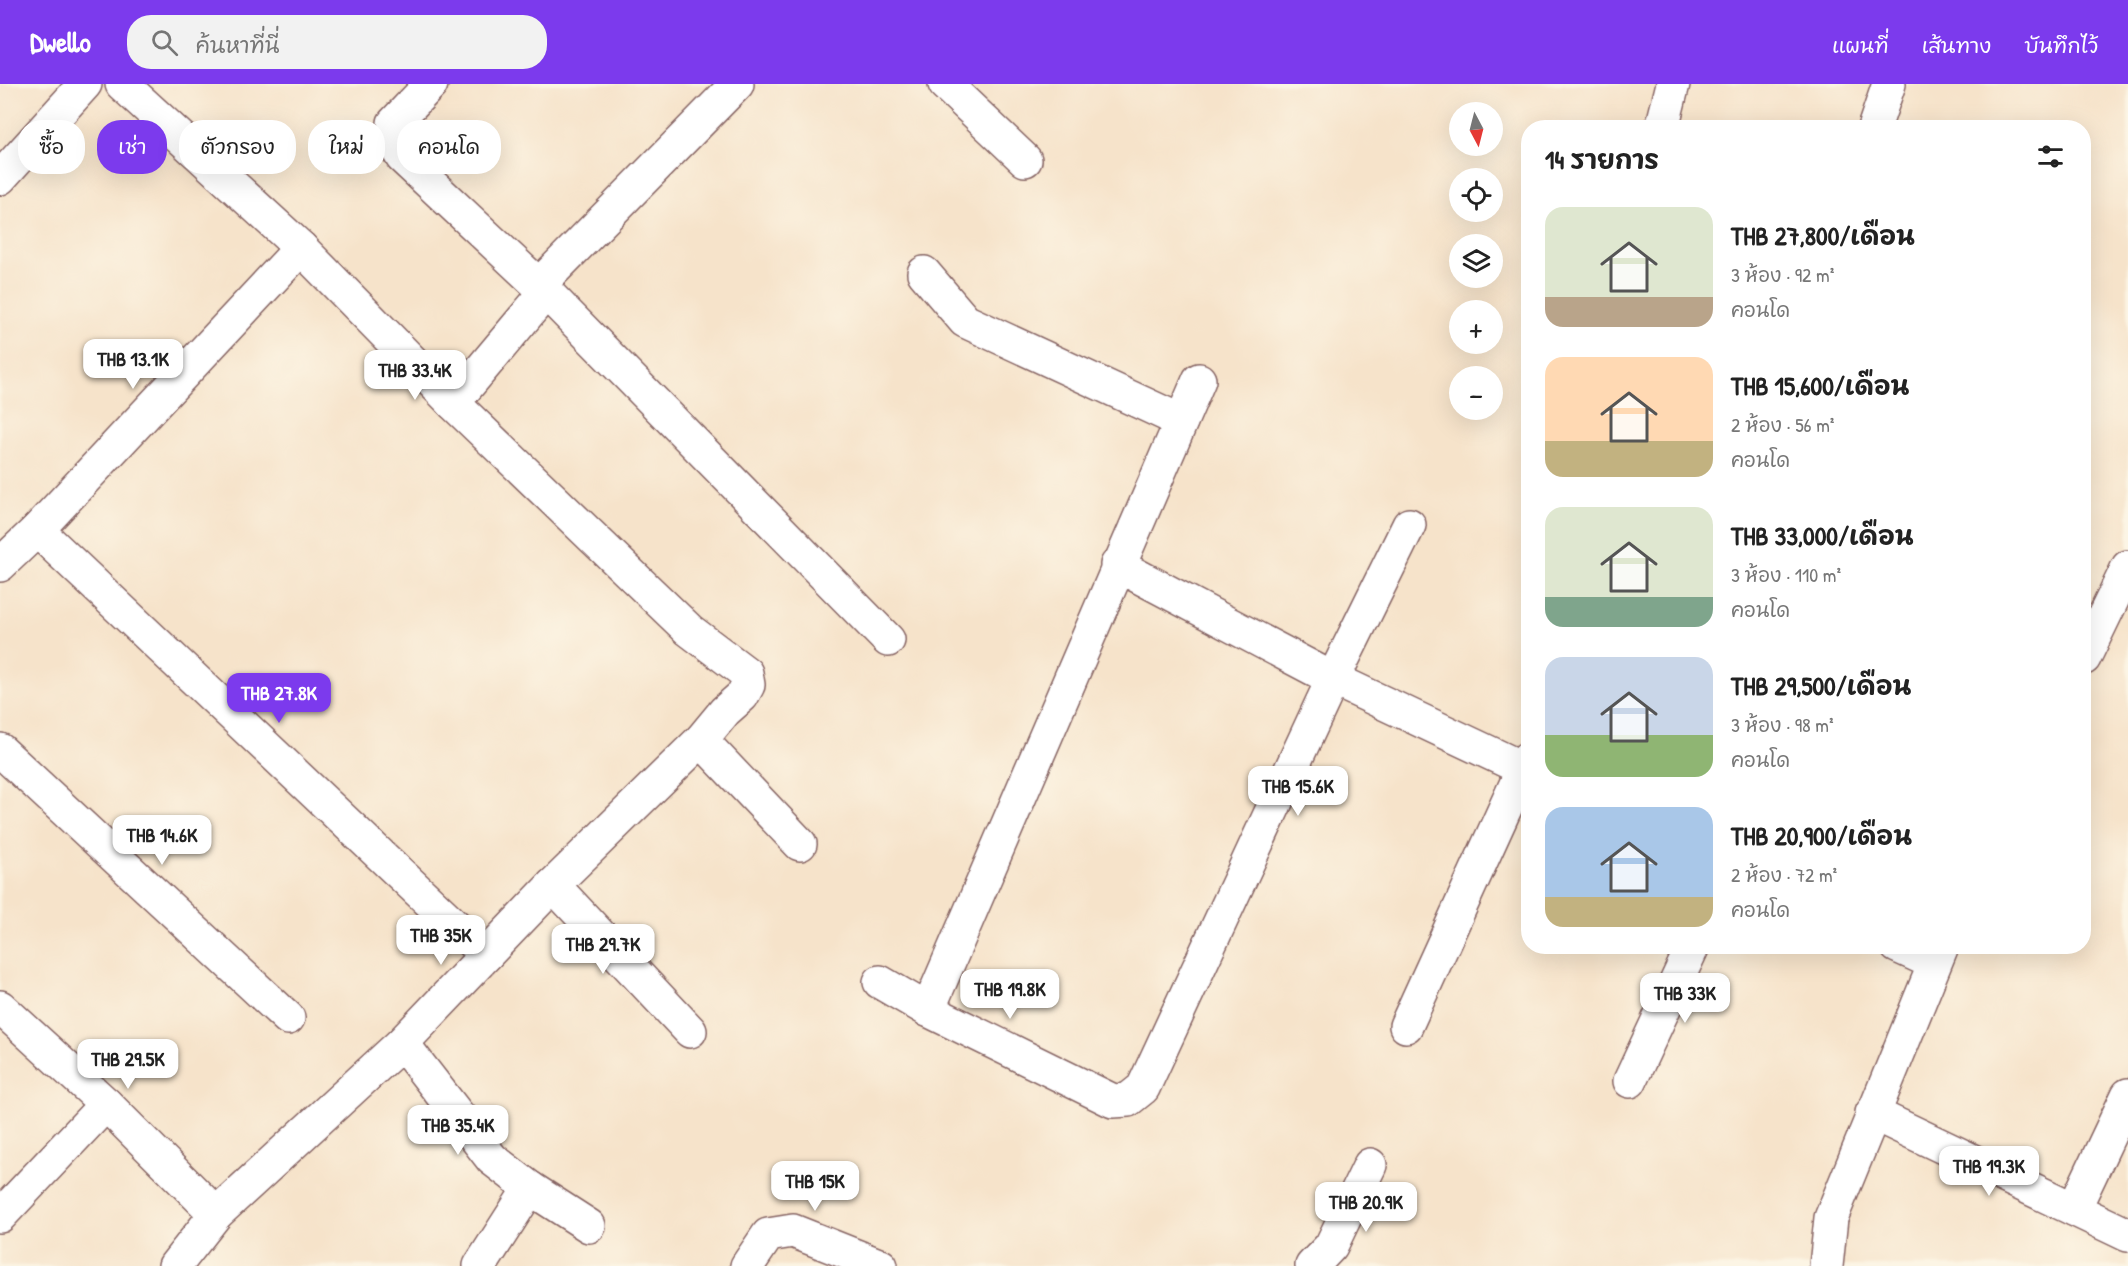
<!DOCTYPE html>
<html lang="th">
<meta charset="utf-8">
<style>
:root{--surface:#fff;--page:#f2f2f2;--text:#222;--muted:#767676;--accent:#7c3aed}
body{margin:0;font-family:"Patrick Hand","Playpen Sans Thai",sans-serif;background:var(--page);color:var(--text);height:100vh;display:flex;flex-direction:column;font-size:22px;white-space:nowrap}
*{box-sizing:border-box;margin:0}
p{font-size:20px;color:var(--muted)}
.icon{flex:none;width:33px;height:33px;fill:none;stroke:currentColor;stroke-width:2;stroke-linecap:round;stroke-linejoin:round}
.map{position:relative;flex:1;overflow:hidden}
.sheet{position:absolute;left:1521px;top:36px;width:570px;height:834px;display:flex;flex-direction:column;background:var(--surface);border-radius:24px;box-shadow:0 6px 24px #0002}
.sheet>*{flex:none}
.hud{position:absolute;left:18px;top:36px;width:570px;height:54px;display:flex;gap:12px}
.needle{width:39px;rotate:173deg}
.fabs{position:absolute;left:1449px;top:18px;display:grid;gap:12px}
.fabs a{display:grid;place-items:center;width:54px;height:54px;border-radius:50%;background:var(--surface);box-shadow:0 6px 24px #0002;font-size:30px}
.price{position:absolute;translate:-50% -51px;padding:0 14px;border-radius:12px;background:#fff;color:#222;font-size:20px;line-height:39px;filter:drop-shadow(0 2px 3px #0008)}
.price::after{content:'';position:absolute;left:50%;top:36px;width:18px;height:14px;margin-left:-9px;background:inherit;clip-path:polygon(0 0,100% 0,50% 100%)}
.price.on{background:var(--accent);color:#fff}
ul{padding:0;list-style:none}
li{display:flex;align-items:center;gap:18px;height:150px;padding:0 24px}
li span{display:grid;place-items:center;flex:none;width:168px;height:120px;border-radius:18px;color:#555}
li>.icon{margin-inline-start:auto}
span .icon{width:72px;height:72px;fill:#fffc;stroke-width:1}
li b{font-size:26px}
h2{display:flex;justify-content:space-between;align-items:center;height:72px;padding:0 24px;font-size:26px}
.tag{padding:0 21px;border-radius:24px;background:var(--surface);box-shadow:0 6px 24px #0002;font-size:21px;line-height:54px}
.tag.on{background:var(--accent);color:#fff}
header{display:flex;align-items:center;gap:36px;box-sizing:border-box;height:84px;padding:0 30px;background:var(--accent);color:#fff}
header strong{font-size:28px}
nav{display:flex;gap:33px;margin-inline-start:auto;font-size:21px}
.search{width:420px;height:54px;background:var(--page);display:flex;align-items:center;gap:15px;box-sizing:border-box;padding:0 21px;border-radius:24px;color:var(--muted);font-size:22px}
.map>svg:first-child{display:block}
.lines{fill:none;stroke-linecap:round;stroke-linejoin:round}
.minor-casing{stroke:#866463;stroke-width:36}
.minor{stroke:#fff;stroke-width:33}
</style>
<header>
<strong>Dwello</strong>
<div class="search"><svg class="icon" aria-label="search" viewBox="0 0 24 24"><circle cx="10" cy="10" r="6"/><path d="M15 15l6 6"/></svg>ค้นหาที่นี่</div>
<nav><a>แผนที่</a><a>เส้นทาง</a><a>บันทึกไว้</a></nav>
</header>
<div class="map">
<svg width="2128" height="1182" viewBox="0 0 2128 1182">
<rect width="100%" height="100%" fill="#fcf5e5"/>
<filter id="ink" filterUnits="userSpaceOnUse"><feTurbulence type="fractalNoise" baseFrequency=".0167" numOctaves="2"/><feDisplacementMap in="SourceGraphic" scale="12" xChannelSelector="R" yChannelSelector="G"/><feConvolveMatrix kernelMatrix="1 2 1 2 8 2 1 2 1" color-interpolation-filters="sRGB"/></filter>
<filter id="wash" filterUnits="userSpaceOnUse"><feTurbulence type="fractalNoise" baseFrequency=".008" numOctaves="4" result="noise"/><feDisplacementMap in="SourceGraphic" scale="24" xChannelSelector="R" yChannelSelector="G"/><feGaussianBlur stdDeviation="1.35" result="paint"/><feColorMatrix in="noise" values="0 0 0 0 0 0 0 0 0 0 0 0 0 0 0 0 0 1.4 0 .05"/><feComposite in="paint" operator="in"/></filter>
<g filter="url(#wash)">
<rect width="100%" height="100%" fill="#f6e3ca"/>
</g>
<g filter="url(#ink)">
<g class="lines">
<g class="minor-casing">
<g id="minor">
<polyline points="122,0 301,164 453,319 689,546 746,589 748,601 742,612 725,627 701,656 553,801 402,959 216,1130 175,1182"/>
<polyline points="431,0 394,39 393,57 402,73 546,208 888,556"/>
<polyline points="945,0 1025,76"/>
<polyline points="1662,44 1673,0"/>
<polyline points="1874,44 1889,0"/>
<polyline points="0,94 85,0"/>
<polyline points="924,189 965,237 1181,337"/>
<polyline points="539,201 737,0"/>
<polyline points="453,319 546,208"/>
<polyline points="37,446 486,871"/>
<polyline points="0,481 37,446 301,164"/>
<polyline points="1117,481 1333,595 1528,687"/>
<polyline points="2084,574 2128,483"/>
<polyline points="701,656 800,760"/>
<polyline points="0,666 288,934"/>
<polyline points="553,801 690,947"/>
<polyline points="1897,862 1934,879"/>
<polyline points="880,898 928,926 1113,1017 1128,1016 1143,1004 1333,595 1409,441"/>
<polyline points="0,923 106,1020 216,1130"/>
<polyline points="928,926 1199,296"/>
<polyline points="1406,942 1528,674"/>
<polyline points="402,959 492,1075 530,1104 480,1182"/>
<polyline points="1630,997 1693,862"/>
<polyline points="1872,1029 2128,1151"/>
<polyline points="530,1104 589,1142"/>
<polyline points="2074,1125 2128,1011"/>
<polyline points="0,1132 106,1020"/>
<polyline points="747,1182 768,1151 793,1147 881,1182"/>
<polyline points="1312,1182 1331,1162 1370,1081"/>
<polyline points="1826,1182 1831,1134 1942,862"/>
</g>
</g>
<use href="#minor" class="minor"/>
</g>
</g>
</svg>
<div class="fabs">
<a><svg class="needle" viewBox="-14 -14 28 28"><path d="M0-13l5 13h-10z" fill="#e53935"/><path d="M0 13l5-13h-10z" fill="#767676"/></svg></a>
<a><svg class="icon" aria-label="locate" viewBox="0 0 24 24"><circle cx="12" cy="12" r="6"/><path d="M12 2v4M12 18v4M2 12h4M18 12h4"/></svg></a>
<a><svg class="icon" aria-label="layers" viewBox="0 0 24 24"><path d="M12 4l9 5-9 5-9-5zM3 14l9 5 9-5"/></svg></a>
<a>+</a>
<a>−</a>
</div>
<b class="price" style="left:133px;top:306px">THB 13.1K</b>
<b class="price" style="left:415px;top:317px">THB 33.4K</b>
<b class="price on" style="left:279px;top:640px">THB 27.8K</b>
<b class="price" style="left:1298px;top:733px">THB 15.6K</b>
<b class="price" style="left:162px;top:782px">THB 14.6K</b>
<b class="price" style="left:441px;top:882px">THB 35K</b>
<b class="price" style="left:603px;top:891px">THB 29.7K</b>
<b class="price" style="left:1010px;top:936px">THB 19.8K</b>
<b class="price" style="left:1685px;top:940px">THB 33K</b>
<b class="price" style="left:128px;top:1006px">THB 29.5K</b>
<b class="price" style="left:458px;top:1072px">THB 35.4K</b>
<b class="price" style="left:1989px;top:1113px">THB 19.3K</b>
<b class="price" style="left:815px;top:1128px">THB 15K</b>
<b class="price" style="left:1366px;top:1149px">THB 20.9K</b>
<div class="hud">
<a class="tag">ซื้อ</a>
<a class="tag on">เช่า</a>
<a class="tag">ตัวกรอง</a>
<a class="tag">ใหม่</a>
<a class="tag">คอนโด</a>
</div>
<section class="sheet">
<h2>14 รายการ<svg class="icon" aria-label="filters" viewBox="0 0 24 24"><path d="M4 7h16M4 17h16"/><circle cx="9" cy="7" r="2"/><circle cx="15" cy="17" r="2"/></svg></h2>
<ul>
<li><span style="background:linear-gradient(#dfe7d0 75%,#b9a48a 0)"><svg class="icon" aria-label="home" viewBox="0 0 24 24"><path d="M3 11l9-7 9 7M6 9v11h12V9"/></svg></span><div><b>THB 27,800/เดือน</b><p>3 ห้อง · 92 m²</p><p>คอนโด</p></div></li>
<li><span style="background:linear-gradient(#ffd9b3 70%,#c2b280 0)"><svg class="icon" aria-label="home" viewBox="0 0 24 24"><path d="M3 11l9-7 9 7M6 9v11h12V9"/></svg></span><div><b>THB 15,600/เดือน</b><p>2 ห้อง · 56 m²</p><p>คอนโด</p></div></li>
<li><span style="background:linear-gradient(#dfe7d0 75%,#7fa58c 0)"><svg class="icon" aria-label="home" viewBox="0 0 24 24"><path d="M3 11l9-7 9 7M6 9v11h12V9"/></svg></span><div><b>THB 33,000/เดือน</b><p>3 ห้อง · 110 m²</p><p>คอนโด</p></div></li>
<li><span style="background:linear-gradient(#c9d6e8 65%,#8fb573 0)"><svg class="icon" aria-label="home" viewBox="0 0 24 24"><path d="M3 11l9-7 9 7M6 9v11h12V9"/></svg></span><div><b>THB 29,500/เดือน</b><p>3 ห้อง · 98 m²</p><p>คอนโด</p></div></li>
<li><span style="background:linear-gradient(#a9c7e8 75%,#c2b280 0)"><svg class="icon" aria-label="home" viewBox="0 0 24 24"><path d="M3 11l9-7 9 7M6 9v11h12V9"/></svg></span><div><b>THB 20,900/เดือน</b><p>2 ห้อง · 72 m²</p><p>คอนโด</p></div></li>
</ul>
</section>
</div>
